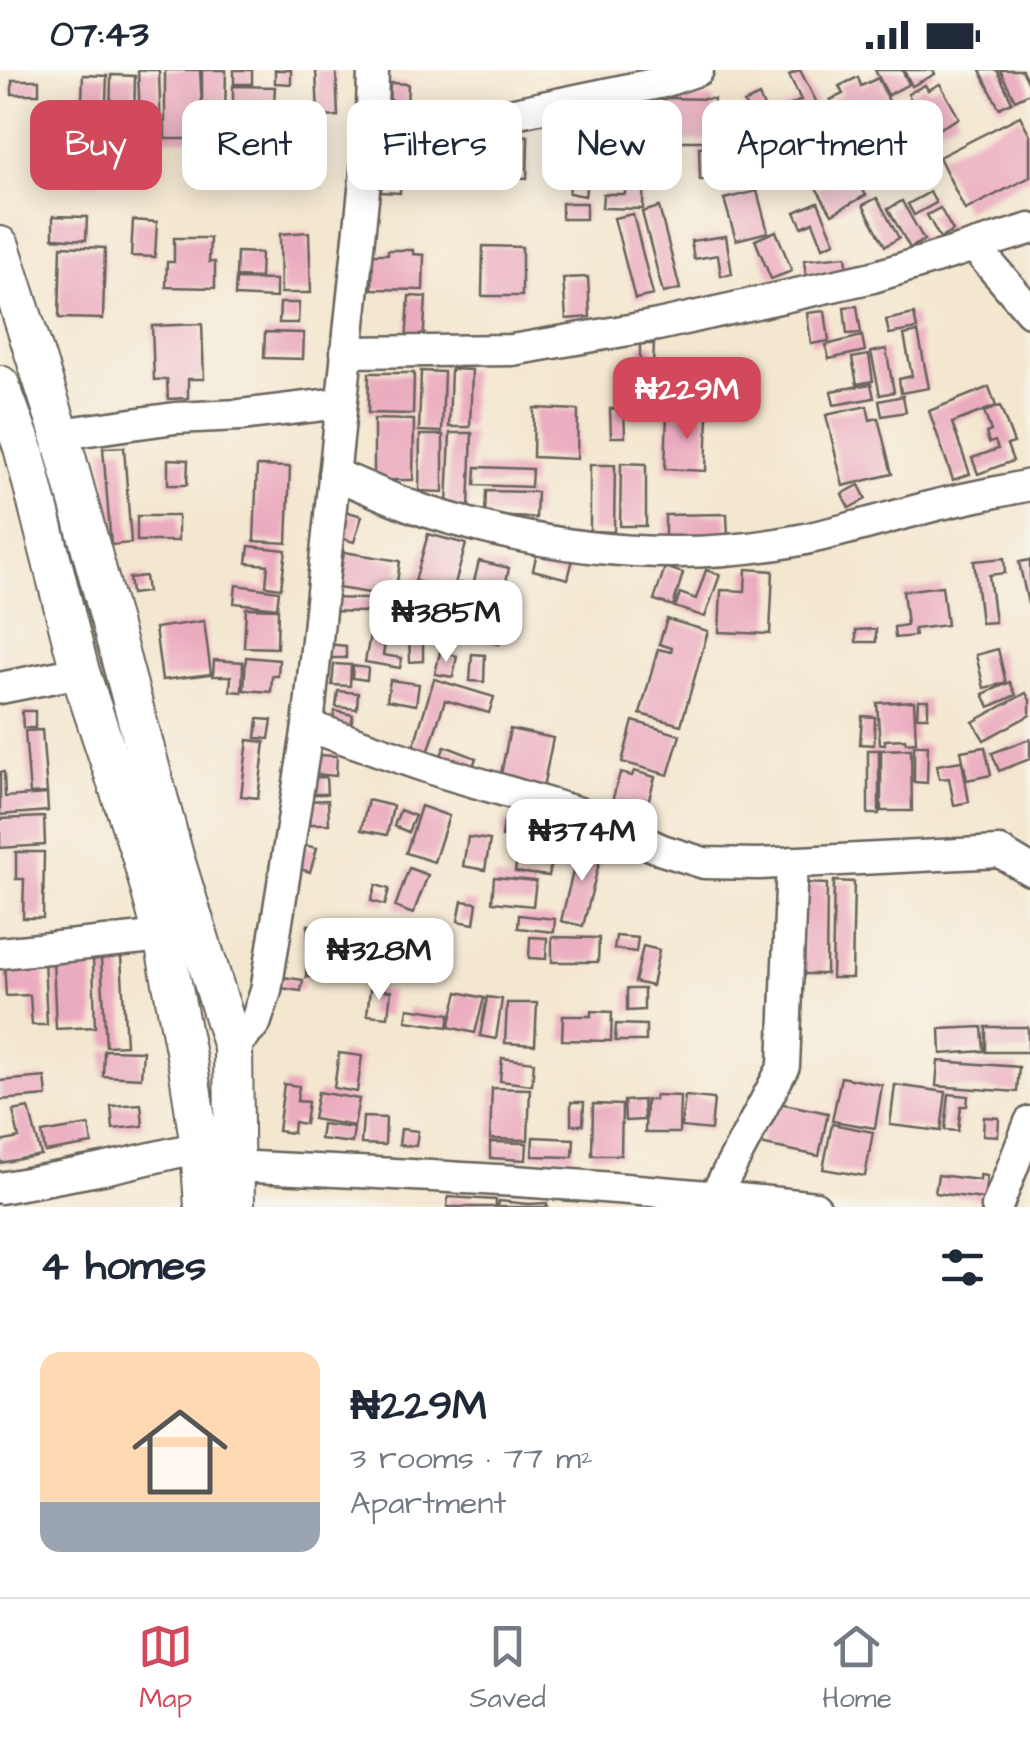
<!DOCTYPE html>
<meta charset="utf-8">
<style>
:root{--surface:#fff;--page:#f2f2f3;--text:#1f2937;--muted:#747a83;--line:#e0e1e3;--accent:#d1495b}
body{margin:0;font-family:"Architects Daughter",sans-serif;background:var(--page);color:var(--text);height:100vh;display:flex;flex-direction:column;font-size:38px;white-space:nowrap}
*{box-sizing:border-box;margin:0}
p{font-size:32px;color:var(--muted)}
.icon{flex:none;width:55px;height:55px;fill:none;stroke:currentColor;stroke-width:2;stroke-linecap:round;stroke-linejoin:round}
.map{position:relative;height:1137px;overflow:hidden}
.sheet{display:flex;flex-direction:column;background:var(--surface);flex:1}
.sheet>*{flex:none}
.hud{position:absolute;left:30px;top:30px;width:970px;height:90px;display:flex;gap:20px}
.price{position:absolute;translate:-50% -85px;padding:0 22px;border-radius:20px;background:#fff;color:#222;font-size:32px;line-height:65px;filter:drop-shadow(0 2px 5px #0008)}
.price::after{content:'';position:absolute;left:50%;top:60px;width:30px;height:22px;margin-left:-15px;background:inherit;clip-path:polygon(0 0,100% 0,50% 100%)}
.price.current{background:var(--accent);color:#fff}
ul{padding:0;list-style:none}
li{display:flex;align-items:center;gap:30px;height:250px;padding:0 40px}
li+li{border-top:2px solid var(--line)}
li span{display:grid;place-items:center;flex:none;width:280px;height:200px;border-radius:20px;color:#555}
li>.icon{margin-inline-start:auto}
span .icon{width:120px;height:120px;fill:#fffc;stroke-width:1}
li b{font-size:42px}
h2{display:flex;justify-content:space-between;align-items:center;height:120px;padding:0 40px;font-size:42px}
.chip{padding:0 35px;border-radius:20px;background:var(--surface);box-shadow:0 5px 25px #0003;font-size:35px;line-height:90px}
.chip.current{background:var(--accent);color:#fff}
.status{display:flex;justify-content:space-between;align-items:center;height:70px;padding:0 50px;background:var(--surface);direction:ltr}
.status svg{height:28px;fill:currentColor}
.menu{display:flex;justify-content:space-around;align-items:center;height:140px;border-top:2px solid var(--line);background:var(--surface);font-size:28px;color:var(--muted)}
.menu a{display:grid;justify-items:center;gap:5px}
.menu .current{color:var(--accent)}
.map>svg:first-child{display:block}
.building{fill:#ebabbf}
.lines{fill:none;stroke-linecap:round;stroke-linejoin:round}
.minor-casing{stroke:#68635b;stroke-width:35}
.major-casing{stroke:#68635b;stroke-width:42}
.minor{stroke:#fff;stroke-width:30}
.major{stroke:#fff;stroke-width:38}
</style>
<div class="status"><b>07:43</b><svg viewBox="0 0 49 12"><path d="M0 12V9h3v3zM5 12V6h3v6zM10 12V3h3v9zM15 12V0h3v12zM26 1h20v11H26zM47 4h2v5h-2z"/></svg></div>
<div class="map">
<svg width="1030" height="1137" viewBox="0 0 1030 1137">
<rect width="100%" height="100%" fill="#f7f3e8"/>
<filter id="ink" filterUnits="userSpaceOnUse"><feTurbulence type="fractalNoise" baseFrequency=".01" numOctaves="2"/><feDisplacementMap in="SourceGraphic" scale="20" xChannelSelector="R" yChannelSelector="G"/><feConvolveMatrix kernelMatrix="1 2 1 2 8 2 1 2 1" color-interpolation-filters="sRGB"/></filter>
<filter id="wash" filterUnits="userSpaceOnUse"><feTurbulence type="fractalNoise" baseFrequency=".0048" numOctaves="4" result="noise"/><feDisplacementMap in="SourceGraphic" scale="40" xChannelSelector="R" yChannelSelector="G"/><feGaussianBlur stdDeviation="2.25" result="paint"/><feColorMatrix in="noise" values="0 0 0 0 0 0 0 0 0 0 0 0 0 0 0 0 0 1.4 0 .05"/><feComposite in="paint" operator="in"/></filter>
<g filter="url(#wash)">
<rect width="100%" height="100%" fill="#f4e7d0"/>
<g id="blocks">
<g class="building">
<polygon points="138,0 159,0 162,102 142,103"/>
<polygon points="165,0 200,0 202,37 202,0 226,0 224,98 201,97 201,69 165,69"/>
<rect x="234" y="0" width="18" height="14"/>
<polygon points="275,0 291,0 291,14 275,13"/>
<polygon points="316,0 336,0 338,46 318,47"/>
<polygon points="800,0 822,43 762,71 744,33 759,26 768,46 801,30 789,5"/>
<polygon points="875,0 902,0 909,14 888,25"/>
<polygon points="904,0 933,0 935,4 912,16"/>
<polygon points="980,0 997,0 1012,32 999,38"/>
<polygon points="1000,0 1022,0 1030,16 1030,23 1015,30"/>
<polygon points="83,5 107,6 105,56 81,55"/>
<polygon points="111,5 135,6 134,56 110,55"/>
<polygon points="858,7 861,16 878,8 904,63 856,85 830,30 843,24 839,16"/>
<rect x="12" y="10" width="27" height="14"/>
<polygon points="390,13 408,14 407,38 389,38"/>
<polygon points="940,14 959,48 916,71 898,36 911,30 908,24 925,15 928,20"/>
<polygon points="233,16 275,17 274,34 233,33"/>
<polygon points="664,28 714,29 714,71 663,71"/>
<polygon points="612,39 644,39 644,75 611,74"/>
<polygon points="1020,46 1030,65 1030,107 965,140 939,87"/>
<polygon points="839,54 850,83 782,110 771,81"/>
<polygon points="290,58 320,65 314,84 284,76"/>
<polygon points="481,64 528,66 527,108 480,106"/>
<polygon points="130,65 132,107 111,108 110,66"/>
<polygon points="79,66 101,67 100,113 78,113"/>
<polygon points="383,76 402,77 400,123 381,122"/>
<polygon points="712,76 713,109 700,110 699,77"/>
<polygon points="626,77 644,77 643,139 602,138 603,124 625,124"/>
<polygon points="436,91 437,105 415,106 414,92"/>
<polygon points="573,96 589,98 585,126 569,123"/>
<polygon points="849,97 866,125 832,144 816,118"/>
<polygon points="757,121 768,162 736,170 724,129"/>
<polygon points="930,122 936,133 914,145 908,134"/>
<polygon points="877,128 899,168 885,176 863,135"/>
<polygon points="902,131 924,170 910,178 888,139"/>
<polygon points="818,132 835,172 823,177 813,152 802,157 795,142"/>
<rect x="562" y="133" width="24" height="16"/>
<polygon points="659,137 680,219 663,223 642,142"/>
<polygon points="940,138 953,161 940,168 927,145"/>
<polygon points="633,144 653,225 635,229 614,148"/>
<polygon points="53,146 87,147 86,170 53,168"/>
<polygon points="133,150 157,152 155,187 131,186"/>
<polygon points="776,161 792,201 771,209 755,170"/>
<polygon points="309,162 311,223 281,223 280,164"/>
<polygon points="726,166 732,204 721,206 718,185 694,189 691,171"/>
<polygon points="174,168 210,168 209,192 215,192 215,218 166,217 167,192 174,192"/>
<polygon points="61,176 105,178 103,249 59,248"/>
<polygon points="483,176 522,177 522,226 482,226"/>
<polygon points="388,180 413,180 413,184 424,185 423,220 372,219 373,184 388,184"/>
<polygon points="237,182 261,183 260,208 236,207"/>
<polygon points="846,186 848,203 806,207 804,190"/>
<polygon points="588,207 590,247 566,249 563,208"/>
<polygon points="236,209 276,210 276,228 235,226"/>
<polygon points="409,226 426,227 423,275 406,274"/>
<polygon points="280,233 299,233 298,253 279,253"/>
<polygon points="857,236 861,263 847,264 844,237"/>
<polygon points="825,241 829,271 811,274 807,243"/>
<polygon points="914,244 917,259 889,264 886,250"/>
<polygon points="202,254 204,309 188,309 188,328 168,329 167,309 154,310 152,256"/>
<polygon points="265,262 304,263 303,289 264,288"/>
<polygon points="918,262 929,318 901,323 899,309 912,306 904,265"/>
<polygon points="862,266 865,281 829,289 826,275"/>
<polygon points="640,274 654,274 653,295 640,294"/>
<polygon points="886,279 894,322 880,325 871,282"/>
<polygon points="869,285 873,311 857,314 852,288"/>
<polygon points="451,299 472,300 470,357 449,357"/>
<polygon points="421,301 444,302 442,362 419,361"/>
<polygon points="369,303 414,303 413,344 368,343"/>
<polygon points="871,314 874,328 834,335 831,321"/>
<polygon points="989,317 996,336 952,353 970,404 953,410 929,341"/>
<polygon points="903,326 906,342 882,346 879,331"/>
<polygon points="867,336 870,350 878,348 892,404 843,416 826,345"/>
<polygon points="1000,336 1014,373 1007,375 1013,391 978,404 972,388 998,379 995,371 989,373 986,363 991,361 984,342"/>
<polygon points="534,338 578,340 577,389 533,387"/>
<polygon points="624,338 625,367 611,367 610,339"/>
<polygon points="667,344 708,345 706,401 665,399"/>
<polygon points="374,349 414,350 413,410 374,410"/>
<polygon points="450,363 472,363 469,437 447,436"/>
<polygon points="420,365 443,365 443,422 419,421"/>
<polygon points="124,377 131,473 111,475 103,378"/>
<polygon points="168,389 188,390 187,415 168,415"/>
<polygon points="621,393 646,394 646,456 620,456"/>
<polygon points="590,395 615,395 614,462 590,461"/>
<polygon points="257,396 290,397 287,473 254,471"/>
<polygon points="476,397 532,399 531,417 475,415"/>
<polygon points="859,415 866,429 849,438 842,424"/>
<polygon points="486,421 537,422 536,448 485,446"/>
<polygon points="345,441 362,446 354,472 337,467"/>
<polygon points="727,444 728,467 665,468 665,445"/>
<rect x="137" y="446" width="41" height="25"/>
<polygon points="428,464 466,474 453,521 415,511"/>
<polygon points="249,476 286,480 281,518 266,516 268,495 247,493"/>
<polygon points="344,482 400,491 395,527 338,518"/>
<polygon points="537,482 573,489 568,509 533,500"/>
<polygon points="1004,488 1005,503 989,505 995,552 981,553 974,491"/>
<polygon points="1030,490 1030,534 1028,534 1019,492"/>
<polygon points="479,491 509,498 503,526 510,527 499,574 449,563 460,513 473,516"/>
<polygon points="665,497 683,503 673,536 654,530"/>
<polygon points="746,499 773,501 770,564 719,562 721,520 745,521"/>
<polygon points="706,500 720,505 705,547 675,537 680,523 696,529"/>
<polygon points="145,506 147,522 131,524 129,508"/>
<polygon points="236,515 279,521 277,538 234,533"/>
<polygon points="942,516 947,555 914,559 915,566 895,568 894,557 907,555 903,521"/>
<polygon points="410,519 448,525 443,554 405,548"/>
<polygon points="332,528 396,530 396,543 331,541"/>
<polygon points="246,538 278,539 277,578 244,577"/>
<polygon points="667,549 708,561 681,655 640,644 658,579 671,582 672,578 659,574"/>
<polygon points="204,551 211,604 162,610 155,558"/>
<polygon points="876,559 876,572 856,572 856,560"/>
<polygon points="371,560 387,562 383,585 402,588 400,598 365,592"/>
<polygon points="409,567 423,567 423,591 410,592"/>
<polygon points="327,574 346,576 346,588 326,588"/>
<polygon points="998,579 1006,613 984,618 976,585"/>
<polygon points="440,582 457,586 453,607 435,604"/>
<polygon points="472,584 485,585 484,612 470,611"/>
<polygon points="246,587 279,590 278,606 272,606 271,622 244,620"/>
<polygon points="214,590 243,592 242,622 230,621 231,606 213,606"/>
<polygon points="334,594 351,595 350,616 332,615"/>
<polygon points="353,596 368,598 367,610 352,608"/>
<polygon points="434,609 494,627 489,643 445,630 428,683 413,678"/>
<polygon points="390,610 419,614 416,635 387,630"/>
<polygon points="1010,612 1016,625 989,637 983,624"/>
<polygon points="338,621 358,623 357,639 336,637"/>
<polygon points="1026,623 1030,630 1030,645 984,670 973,652"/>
<polygon points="918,630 928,630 928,647 917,647"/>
<polygon points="914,631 916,672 906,673 905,669 885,670 885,674 880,674 877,633"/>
<polygon points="22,641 35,641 35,658 23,658"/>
<polygon points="335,641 353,645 350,659 332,655"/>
<polygon points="862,646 875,647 874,675 860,674"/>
<polygon points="258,649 272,650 269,669 256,668"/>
<polygon points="633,651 680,665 668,705 622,692"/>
<polygon points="510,659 553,668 543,718 500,709"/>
<polygon points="42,660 47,723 30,724 25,661"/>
<polygon points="1030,669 1030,689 999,701 992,683"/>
<polygon points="248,670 265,672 258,728 241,726"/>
<polygon points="914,675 928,675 927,713 914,712"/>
<polygon points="445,676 476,688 471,702 439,690"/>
<polygon points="985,677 991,705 967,710 961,681"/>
<polygon points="911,679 912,741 881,741 881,680"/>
<rect x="868" y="680" width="11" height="64"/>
<polygon points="315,685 337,686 336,706 314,704"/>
<polygon points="962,691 969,732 954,735 949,708 939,709 937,695"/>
<polygon points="634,701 655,707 641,758 607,749 620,703 632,706"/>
<polygon points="0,702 4,702 5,727 47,724 48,741 0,745"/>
<polygon points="326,707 327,724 306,724 306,708"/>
<polygon points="328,730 329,754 307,754 306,731"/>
<polygon points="368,730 393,736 387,765 361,760"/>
<polygon points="421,736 449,746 434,792 406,783"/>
<polygon points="400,740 415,746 408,762 394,756"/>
<polygon points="44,747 45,775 0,778 0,749"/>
<polygon points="504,752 565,760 563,775 502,767"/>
<polygon points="468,767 490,770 485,800 463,796"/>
<polygon points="580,772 603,778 583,856 561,851"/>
<polygon points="299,774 317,778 310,802 293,797"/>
<polygon points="16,782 44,782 43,848 23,848 24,809 16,809"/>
<polygon points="517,787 551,791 549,806 515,802"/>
<polygon points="409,798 428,805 413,844 395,837"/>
<polygon points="494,807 536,811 533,836 492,832"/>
<polygon points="834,811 854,812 852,908 832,908"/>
<polygon points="804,813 827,814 826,904 801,904"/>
<polygon points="376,815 389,819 385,835 371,831"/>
<polygon points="462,831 477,833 474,854 458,851"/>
<polygon points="519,845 555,849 554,862 518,858"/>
<polygon points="308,855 350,856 348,909 306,907"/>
<polygon points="395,864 410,869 406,883 391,878"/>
<polygon points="616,866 638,868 636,882 614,879"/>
<polygon points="530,867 547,868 546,889 529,888"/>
<polygon points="552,867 599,868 598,892 552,892"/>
<polygon points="643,876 659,880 652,916 635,912"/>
<polygon points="121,886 126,975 106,976 101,888"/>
<polygon points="93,887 95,957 56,959 53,889"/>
<polygon points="44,888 47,955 32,955 30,925 6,926 4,890"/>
<polygon points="283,907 303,910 301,921 281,918"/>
<polygon points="370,919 391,921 388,947 367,945"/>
<polygon points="627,919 644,919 644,940 627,941"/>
<polygon points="458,922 484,928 475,963 449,957"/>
<polygon points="487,927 502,929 496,969 480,966"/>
<polygon points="507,933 537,933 535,975 505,973"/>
<polygon points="408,938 450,944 448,957 406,951"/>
<polygon points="591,941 612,942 611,971 562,970 563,946 591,946"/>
<polygon points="616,954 646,955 646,971 615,971"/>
<polygon points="982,957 984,981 941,984 940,959"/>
<rect x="986" y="957" width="42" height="25"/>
<polygon points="104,980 143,981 141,1008 103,1006"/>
<polygon points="339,983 362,986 357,1022 334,1018"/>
<polygon points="502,988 534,992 532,1015 500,1011"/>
<polygon points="938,991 1019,997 1017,1022 936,1016"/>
<polygon points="45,1007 47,1026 0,1030 0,1011"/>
<polygon points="841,1007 882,1015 875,1058 832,1051"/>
<polygon points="284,1014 299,1016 297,1031 308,1032 305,1054 294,1052 293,1063 278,1061"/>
<polygon points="895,1015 946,1022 941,1061 890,1055"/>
<polygon points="492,1018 530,1019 528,1070 490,1069"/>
<polygon points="318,1022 359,1029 354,1056 313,1049"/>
<polygon points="949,1024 968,1026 967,1036 961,1036 958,1061 945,1060"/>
<polygon points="655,1025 680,1026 679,1063 645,1063 646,1030 655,1030"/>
<polygon points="685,1026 714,1029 711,1060 681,1057"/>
<polygon points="643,1030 644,1050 625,1051 624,1031"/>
<polygon points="769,1031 828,1043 819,1086 760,1074"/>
<polygon points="571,1032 584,1032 583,1055 571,1055"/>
<polygon points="141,1034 143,1056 113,1059 111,1036"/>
<polygon points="593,1034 622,1035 621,1085 592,1085"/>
<polygon points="29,1038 41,1085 0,1093 0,1072 19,1068 13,1041"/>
<polygon points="363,1047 386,1048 385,1075 361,1074"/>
<polygon points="984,1047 999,1048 998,1066 983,1065"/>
<polygon points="322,1054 354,1058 352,1073 320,1069"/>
<polygon points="832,1054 873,1062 865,1106 823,1099"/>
<polygon points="89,1055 92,1074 45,1082 42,1063"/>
<polygon points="401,1059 418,1061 416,1076 399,1075"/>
<polygon points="533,1067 574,1069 573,1087 532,1086"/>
<polygon points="490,1072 527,1073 526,1090 490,1088"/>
<polygon points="938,1105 980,1110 980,1105 987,1106 984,1129 935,1123"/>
<polygon points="448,1127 496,1130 496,1137 447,1137"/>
<polygon points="499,1131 528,1134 547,1133 548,1137 498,1137"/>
</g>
</g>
</g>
<g filter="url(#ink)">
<use href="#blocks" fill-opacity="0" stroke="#68635b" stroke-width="2.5"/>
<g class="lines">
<g class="minor-casing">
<g id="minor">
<polyline points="372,43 434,54 485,49 663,12 698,0"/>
<polyline points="974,176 1030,241"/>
<polyline points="346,282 512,280 658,255 873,207 1030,159"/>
<polyline points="60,364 175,348 240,345 340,333"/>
<path d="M 334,404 C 364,416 394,431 425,441 C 548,480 673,495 800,470 C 845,461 889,447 933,436 C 965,428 998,422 1030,415"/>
<polyline points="0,618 80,602"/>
<polyline points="308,656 441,702 586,745 662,780 704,793 759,794 1000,782 1030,800"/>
<polyline points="0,883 163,866"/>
<polyline points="233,977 255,954 266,921 308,656 372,43 373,0"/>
<path d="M 234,1096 C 428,1105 622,1115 815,1137"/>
<polyline points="0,1118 103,1099 200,1077"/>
<polyline points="715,1126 784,996 792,792"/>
<polyline points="997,1137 1030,1052"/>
</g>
</g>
<g class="major-casing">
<g id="major">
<polyline points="0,176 60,364 174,786 233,977 235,1137"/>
<polyline points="0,315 23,377 80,602 141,785 163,866 188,996 200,1077 204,1137"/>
</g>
</g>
<use href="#minor" class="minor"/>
<use href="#major" class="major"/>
</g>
</g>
</svg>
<b class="price current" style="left:687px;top:372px">₦229M</b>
<b class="price" style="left:446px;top:595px">₦385M</b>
<b class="price" style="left:582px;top:814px">₦374M</b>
<b class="price" style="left:379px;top:933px">₦328M</b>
<div class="hud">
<a class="chip current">Buy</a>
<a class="chip">Rent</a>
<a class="chip">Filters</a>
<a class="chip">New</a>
<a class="chip">Apartment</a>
</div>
</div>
<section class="sheet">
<h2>4 homes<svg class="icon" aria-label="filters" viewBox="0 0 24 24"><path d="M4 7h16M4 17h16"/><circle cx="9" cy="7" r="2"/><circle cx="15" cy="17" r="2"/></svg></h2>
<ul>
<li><span style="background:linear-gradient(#ffd9b3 75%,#9aa5b1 0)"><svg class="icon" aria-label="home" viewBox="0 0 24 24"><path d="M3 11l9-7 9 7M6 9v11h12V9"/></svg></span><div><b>₦229M</b><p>3 rooms · 77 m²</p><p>Apartment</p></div></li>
</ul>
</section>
<nav class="menu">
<a class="current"><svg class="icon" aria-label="map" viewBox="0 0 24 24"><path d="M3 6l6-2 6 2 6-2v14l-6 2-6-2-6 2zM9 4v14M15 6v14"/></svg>Map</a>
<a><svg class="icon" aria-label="saved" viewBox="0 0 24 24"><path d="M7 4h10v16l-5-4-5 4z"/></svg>Saved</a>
<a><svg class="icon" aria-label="home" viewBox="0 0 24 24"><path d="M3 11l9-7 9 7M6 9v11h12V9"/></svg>Home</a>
</nav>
